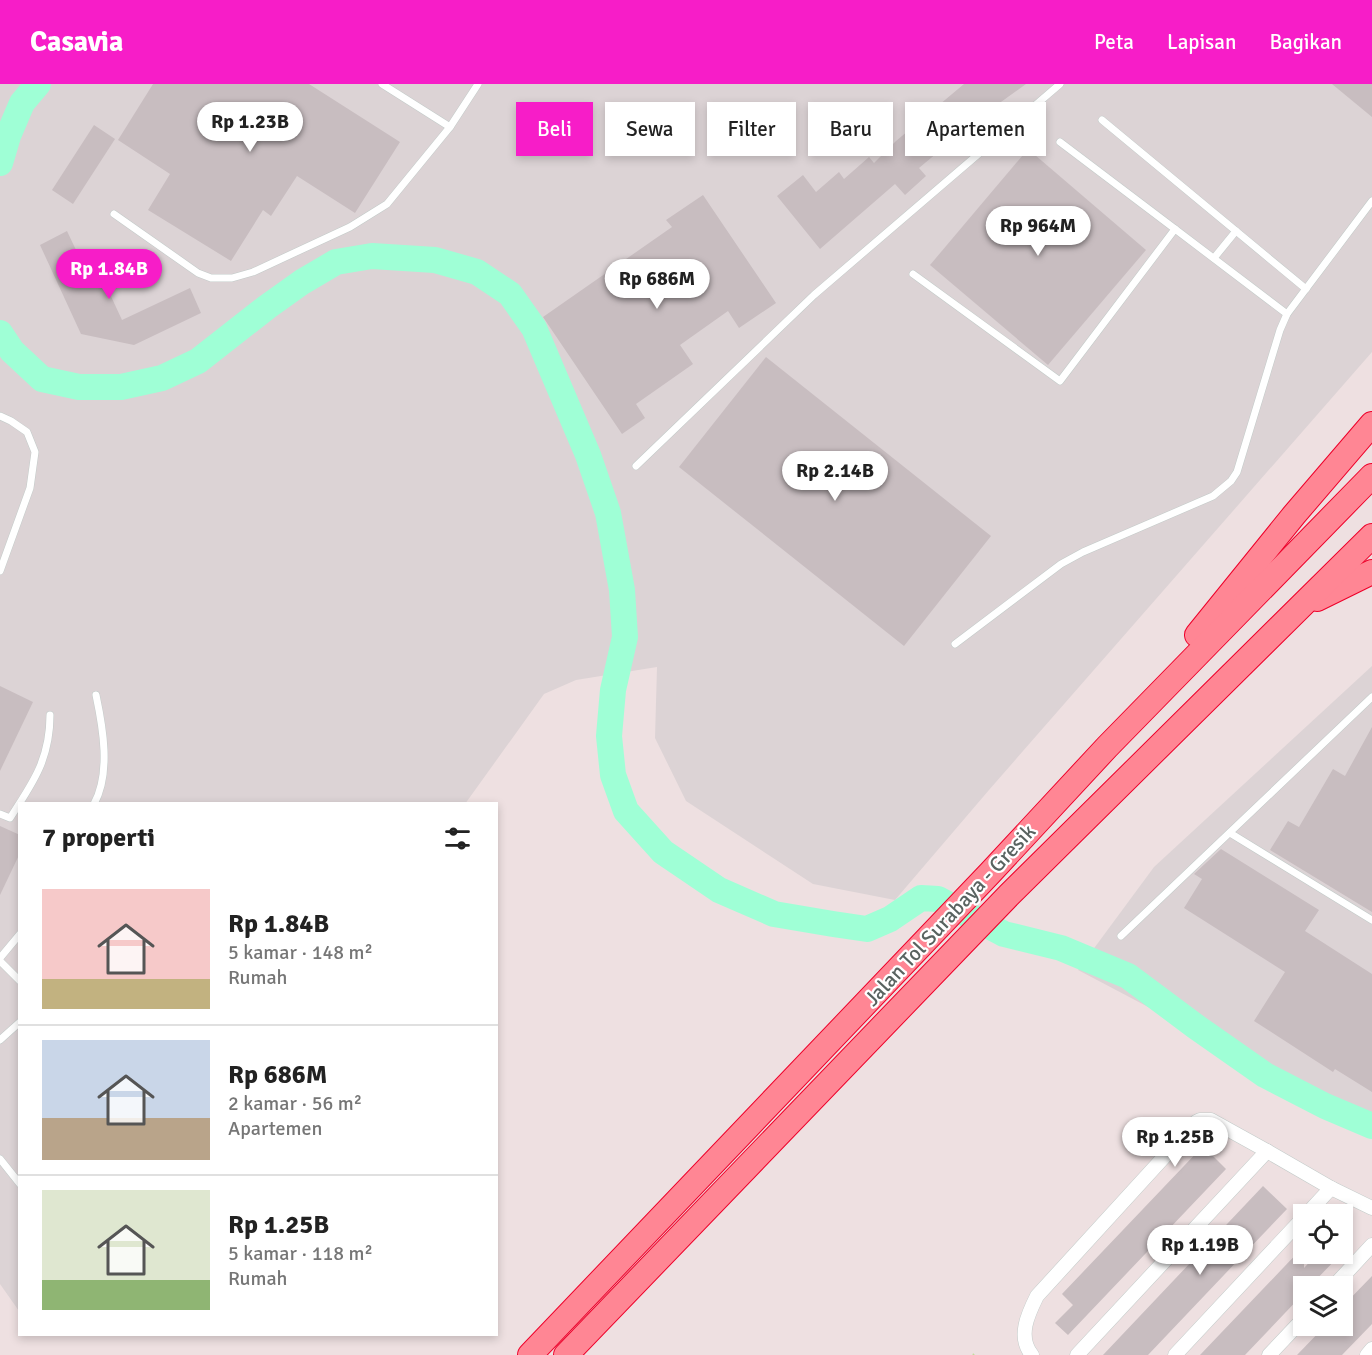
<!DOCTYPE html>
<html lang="id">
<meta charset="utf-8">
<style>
:root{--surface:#fff;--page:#f6f6f6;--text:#222;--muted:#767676;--line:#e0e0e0;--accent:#f71dc8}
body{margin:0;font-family:Signika,sans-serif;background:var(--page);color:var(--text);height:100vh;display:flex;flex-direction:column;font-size:22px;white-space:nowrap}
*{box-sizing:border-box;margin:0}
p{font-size:20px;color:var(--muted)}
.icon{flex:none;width:33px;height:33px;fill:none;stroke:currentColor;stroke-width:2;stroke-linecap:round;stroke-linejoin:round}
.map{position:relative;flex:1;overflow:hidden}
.sheet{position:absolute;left:18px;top:718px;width:480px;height:534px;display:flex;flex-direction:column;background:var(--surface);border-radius:0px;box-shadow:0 3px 9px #0003}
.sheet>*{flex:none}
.guide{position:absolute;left:516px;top:18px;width:570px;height:54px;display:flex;gap:12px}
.buttons{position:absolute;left:1293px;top:1120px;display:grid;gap:12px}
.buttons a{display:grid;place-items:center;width:60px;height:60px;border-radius:0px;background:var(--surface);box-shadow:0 3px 9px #0003;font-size:30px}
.price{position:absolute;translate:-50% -51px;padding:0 14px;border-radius:21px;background:#fff;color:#222;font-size:20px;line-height:39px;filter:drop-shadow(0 2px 3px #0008)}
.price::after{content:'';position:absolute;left:50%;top:36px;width:18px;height:14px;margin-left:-9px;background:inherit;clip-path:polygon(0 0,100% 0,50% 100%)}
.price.on{background:var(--accent);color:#fff}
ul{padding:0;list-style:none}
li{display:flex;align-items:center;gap:18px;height:150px;padding:0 24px}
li+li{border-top:2px solid var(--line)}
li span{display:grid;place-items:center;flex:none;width:168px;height:120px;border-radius:0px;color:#555}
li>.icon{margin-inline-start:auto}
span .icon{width:72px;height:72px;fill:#fffc;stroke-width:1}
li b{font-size:26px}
h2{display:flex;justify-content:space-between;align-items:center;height:72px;padding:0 24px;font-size:26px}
.pill{padding:0 21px;border-radius:0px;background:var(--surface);box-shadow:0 3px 9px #0003;font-size:21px;line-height:54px}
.pill.on{background:var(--accent);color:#fff}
header{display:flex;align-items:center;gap:36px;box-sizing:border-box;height:84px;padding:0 30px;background:var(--accent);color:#fff}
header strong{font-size:28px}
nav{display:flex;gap:33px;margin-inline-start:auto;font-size:21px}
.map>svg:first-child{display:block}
.industrial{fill:#dcd3d5}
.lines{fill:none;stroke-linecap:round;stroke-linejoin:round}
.river{stroke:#9fffd6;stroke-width:26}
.building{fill:#c8bdc0}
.service-casing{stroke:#c3cbc9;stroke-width:8}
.minor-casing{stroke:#c3cbc9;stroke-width:15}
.motorway-casing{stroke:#ee002a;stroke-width:26}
.path{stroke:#c2db9c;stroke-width:2;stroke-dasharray:6 3;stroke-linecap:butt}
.service{stroke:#fff;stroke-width:7}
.minor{stroke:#fff;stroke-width:14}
.motorway{stroke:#ff8694;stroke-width:24}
.labels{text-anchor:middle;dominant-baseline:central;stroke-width:4.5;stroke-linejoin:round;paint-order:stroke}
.street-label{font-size:21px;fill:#596360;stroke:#fff}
</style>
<header>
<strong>Casavia</strong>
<nav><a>Peta</a><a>Lapisan</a><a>Bagikan</a></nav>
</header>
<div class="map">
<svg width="1372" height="1271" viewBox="0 0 1372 1271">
<rect width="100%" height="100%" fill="#eee0e1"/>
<g class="industrial">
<polygon points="0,0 1372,0 1372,268 989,706 895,816 813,800 686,717 655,654 657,583 576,596 544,610 465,720 20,720 19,1227 0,1200"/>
<polygon points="1372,582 1372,1041 1078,886 1154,783"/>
</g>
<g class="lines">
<g class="river">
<polyline points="0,79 8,52 22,19 38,0"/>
<polyline points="0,249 12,267 42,295 79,303 121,303 162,294 198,277 267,223 302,198 336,178 372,172 435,176 477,188 510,210 534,244 588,371 608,429 622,506 625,553 613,606 609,652 613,691 626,727 663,768 719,806 774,830 833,840 867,845 890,835 921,814 938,815 1004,850 1061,864 1128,892 1195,942 1265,991 1325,1022 1372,1042"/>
</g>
</g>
<g class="building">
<polygon points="153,0 309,0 400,58 355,129 297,92 271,132 263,126 231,177 148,126 170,90 118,56"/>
<polygon points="964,0 1026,0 980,33 919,84 926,92 905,111 895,100 820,165 777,112 803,91 816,108 839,88 844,95 869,73 874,79 896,57"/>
<polygon points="1332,0 1372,0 1372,33"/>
<polygon points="94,41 115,55 73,120 52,106"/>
<polygon points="1028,65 1146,166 1048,281 930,181"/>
<polygon points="703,111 776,219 739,244 728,227 680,261 693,280 636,320 645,334 622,350 543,233 672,143 666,136"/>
<polygon points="67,147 85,185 96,180 122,236 190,204 201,229 134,261 81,250 40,161"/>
<polygon points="766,273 991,452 904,562 679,383"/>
<polygon points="0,602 33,618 0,687"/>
<polygon points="1372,643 1372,828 1270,766 1288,737 1299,743 1333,685 1345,692"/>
<polygon points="0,742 20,751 20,769 0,811"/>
<polygon points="1221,765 1319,826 1305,847 1372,890 1372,1008 1335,985 1333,988 1254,937 1285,888 1184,824 1202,795 1194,790"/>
<polygon points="1203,1062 1226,1085 1068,1251 1055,1239 1073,1221 1062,1210"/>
<polygon points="1263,1102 1287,1125 1243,1171 1148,1271 1103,1271"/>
<polygon points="1304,1162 1304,1184 1317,1170 1341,1170 1309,1203 1304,1203 1304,1209 1245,1271 1200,1271"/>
<polygon points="1372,1192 1372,1240 1342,1271 1297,1271 1325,1242 1342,1242 1342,1223"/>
</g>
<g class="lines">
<g class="service-casing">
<g id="service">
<polyline points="382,0 450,43"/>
<polyline points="1102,36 1306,205"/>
<polyline points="1060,58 1175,145"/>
<polyline points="114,130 198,189 211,194 232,194 253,188 350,143 387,120 450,43 478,0"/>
<polyline points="1214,174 1236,147"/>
<polyline points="913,190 1060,297 1175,145 1287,230"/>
<polyline points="0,332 11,337 27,348 35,368 30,404 0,487"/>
<polyline points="636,382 814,211 1060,0"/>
<polyline points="955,560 1061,480 1083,468 1213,412 1231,397 1237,388 1280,246 1287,230 1372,117"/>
<path d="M 94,720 C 111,689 103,644 96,611"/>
<path d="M 0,730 L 10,734 C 33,699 50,675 50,631"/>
<polyline points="1230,749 1372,836"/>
<polyline points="1121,852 1372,613"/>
<polyline points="0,874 20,850"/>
<polyline points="0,877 20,897"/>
<polyline points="0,956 20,938"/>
<polyline points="0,1075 20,1100"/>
</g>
</g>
<g class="minor-casing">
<g id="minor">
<polyline points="1306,1131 1331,1104"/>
<polyline points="1333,1203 1372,1161"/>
<path d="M 1032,1271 C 1017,1253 1028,1230 1037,1212 L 1196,1038 L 1200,1036 L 1211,1036 L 1267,1067 L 1331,1104 L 1372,1124"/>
<polyline points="1077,1271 1267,1067"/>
<polyline points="1175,1271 1304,1133"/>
<polyline points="1269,1271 1304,1234"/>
<polyline points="1367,1271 1372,1265"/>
</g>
</g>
<g class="motorway-casing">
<g id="motorway">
<polyline points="1317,515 1372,488"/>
<polyline points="1197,551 1294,431 1372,340"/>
<polyline points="530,1271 990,789 1107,663 1372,392"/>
<polyline points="566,1271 1009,811 1372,452"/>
</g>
</g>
<polyline class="path" points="973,1271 974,1270"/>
<use href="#service" class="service"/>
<use href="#minor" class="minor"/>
<use href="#motorway" class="motorway"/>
</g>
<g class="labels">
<g class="street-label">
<text transform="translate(950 831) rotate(-47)">Jalan Tol Surabaya - Gresik</text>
</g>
</g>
</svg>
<div class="buttons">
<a><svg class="icon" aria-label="locate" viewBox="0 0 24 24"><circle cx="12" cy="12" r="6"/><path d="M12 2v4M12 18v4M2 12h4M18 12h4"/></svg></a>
<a><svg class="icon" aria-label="layers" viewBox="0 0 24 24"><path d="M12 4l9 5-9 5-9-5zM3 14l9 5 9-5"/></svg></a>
</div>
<b class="price" style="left:250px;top:69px">Rp 1.23B</b>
<b class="price" style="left:1038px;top:173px">Rp 964M</b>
<b class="price on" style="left:109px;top:216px">Rp 1.84B</b>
<b class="price" style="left:657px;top:226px">Rp 686M</b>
<b class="price" style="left:835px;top:418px">Rp 2.14B</b>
<b class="price" style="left:1175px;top:1084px">Rp 1.25B</b>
<b class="price" style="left:1200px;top:1192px">Rp 1.19B</b>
<div class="guide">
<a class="pill on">Beli</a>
<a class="pill">Sewa</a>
<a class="pill">Filter</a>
<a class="pill">Baru</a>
<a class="pill">Apartemen</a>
</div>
<section class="sheet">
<h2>7 properti<svg class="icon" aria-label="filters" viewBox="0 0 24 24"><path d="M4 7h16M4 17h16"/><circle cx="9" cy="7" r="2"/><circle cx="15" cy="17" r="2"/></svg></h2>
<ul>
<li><span style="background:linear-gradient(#f6c9c9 75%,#c2b280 0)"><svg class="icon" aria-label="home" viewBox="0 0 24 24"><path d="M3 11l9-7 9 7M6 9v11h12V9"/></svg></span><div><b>Rp 1.84B</b><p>5 kamar · 148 m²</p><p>Rumah</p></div></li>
<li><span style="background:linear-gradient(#c9d6e8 65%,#b9a48a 0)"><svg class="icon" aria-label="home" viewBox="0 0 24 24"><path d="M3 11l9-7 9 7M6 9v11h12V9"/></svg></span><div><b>Rp 686M</b><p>2 kamar · 56 m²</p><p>Apartemen</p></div></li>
<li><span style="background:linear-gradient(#dfe7d0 75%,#8fb573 0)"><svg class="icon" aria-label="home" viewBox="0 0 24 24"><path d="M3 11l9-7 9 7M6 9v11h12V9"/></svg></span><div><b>Rp 1.25B</b><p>5 kamar · 118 m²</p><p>Rumah</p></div></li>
</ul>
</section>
</div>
